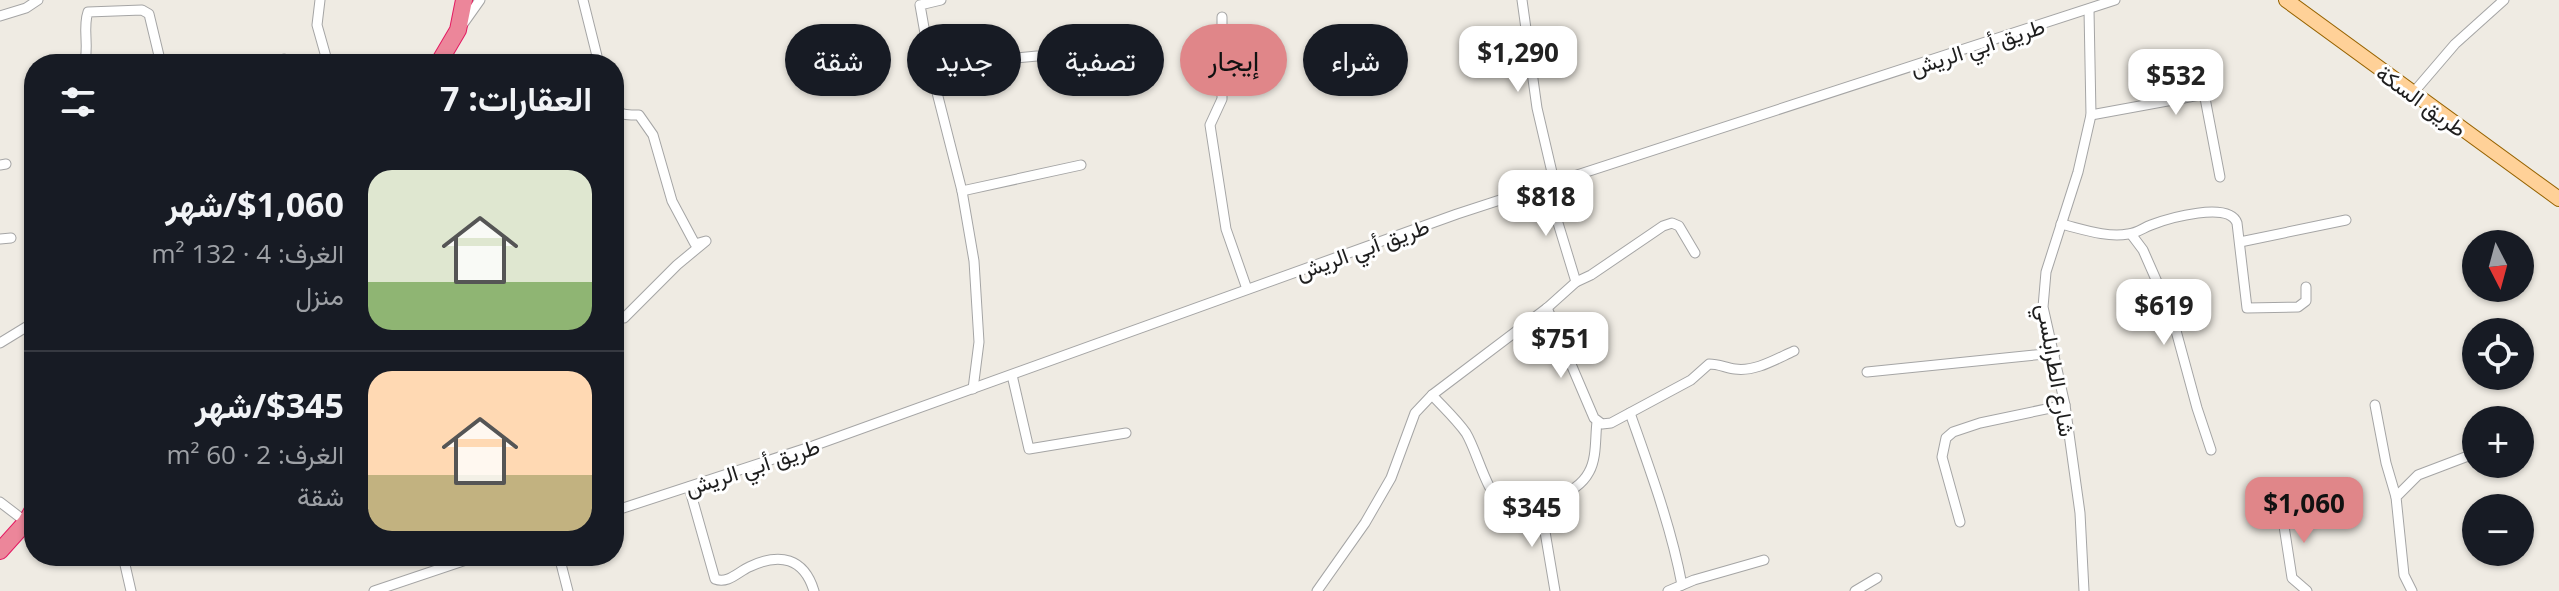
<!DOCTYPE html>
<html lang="ar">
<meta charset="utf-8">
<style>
:root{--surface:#171b24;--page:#20242c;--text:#f1f3f6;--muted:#9ea1a6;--line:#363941;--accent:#e08689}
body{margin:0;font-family:"Open Sans",Vazirmatn,sans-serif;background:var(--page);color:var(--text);direction:rtl;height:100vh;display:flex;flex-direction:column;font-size:30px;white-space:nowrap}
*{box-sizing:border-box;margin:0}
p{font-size:26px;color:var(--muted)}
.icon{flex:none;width:44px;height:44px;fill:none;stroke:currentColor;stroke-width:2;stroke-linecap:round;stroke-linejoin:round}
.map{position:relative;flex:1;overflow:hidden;direction:ltr}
.details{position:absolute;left:24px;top:54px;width:600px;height:512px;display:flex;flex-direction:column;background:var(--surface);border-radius:32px;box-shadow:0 2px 6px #0004;direction:rtl}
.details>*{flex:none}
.top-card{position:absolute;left:648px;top:24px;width:760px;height:72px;direction:rtl;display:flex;gap:16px}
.needle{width:52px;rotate:174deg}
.tools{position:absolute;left:2462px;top:230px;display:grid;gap:16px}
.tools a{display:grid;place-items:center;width:72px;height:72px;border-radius:50%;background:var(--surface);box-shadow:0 2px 6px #0004;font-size:40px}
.price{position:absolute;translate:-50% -68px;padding:0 18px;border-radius:16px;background:#fff;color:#222;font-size:26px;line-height:52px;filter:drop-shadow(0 2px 4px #0008)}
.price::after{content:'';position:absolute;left:50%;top:48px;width:24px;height:18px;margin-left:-12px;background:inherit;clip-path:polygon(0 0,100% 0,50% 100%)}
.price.current{background:var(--accent);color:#111}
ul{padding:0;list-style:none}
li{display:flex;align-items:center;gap:24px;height:200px;padding:0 32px}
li+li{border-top:2px solid var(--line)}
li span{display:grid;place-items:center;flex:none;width:224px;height:160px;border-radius:24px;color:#555}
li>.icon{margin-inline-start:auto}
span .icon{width:96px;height:96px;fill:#fffc;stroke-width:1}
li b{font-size:34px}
h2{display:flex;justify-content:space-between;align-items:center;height:96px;padding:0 32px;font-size:34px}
.chip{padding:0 28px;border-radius:36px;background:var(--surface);box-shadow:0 2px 6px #0004;font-size:28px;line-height:72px}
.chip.current{background:var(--accent);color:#111}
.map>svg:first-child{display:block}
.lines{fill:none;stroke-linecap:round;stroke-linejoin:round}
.street-casing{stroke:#a5a5a5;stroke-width:11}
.primary-casing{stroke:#976300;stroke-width:16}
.highway-casing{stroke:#e41a62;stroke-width:18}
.street{stroke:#fff;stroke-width:9}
.primary{stroke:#ffd198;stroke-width:14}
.highway{stroke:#ec869a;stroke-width:16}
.labels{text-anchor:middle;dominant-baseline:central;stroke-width:6;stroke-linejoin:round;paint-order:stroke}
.street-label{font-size:22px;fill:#1e1e1e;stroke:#fff}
</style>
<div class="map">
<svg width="2559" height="591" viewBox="0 0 2559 591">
<rect width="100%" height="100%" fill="#efebe3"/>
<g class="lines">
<g class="street-casing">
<g id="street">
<polyline points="320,0 317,25 328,64"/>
<polyline points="583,0 599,64"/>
<polyline points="941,0 920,5 932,73 962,191 974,261 979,342 973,389"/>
<polyline points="1522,0 1537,108 1554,181"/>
<polyline points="0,16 26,8 38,0"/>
<polyline points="1222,17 1222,99 1210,125 1226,229 1247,289"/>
<polyline points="463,24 480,0"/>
<path d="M 84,64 C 90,47 82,29 88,12 L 142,10 L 149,14 L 161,64"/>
<polyline points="262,64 284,59"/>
<polyline points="932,73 994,60 1037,56"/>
<polyline points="2413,93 2455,44 2504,0"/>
<path d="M 614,107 C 619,116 630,115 639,115 L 653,135 L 672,201 L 695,244 L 706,241 L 677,265 L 624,318"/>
<polyline points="2091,115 2200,95 2205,98 2220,177"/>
<polyline points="0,165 6,164"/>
<polyline points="1541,186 1558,223 1576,282"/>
<polyline points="962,191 1081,165"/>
<path d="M 2061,224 C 2082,229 2107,238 2128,234 C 2137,233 2143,228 2151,225 C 2169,218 2229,201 2237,223 L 2247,308 L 2298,307 L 2306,301 L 2306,287"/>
<polyline points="2131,234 2143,250 2172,316 2197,408 2211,450"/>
<polyline points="0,239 11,238"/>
<polyline points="2240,242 2346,220"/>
<path d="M 1547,308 L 1594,418 L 1602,424 L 1611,423 L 1691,380 L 1709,364 C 1719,364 1726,368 1735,369 C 1755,372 1776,359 1794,351"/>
<polyline points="0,343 31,324"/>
<polyline points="1867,372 2055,353"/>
<polyline points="1012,375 1029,449 1126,433"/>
<path d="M 1432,395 C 1443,407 1457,420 1466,433 C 1478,453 1486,494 1505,506 C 1531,508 1576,497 1589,472 C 1597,458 1595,437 1597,422"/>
<polyline points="2375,405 2386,463 2396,497"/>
<path d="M 1630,413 C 1650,470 1671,526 1682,585"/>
<path d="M 689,487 L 715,579 C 728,584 738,572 749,567 C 780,552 804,558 814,591"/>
<polyline points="0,502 26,522"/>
<polyline points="1540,502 1555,591"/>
<polyline points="614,511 813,446 1457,214 2115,0"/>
<polyline points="2282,513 2292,578 2307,591"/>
<polyline points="1960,522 1942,457 1946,438 1953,432 1980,423 2065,405"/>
<polyline points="123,556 131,591"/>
<polyline points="559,556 568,591"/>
<polyline points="374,591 478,556"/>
<polyline points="1317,591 1365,523 1391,478 1415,413 1432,395 1547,308 1576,282 1591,275 1663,226 1672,223 1679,226 1695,253"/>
<polyline points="1668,591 1694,580 1764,560"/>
<polyline points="1855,591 1877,578"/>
<polyline points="2084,591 2080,513 2065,405 2043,307 2046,272 2078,172 2091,115 2089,10"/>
<polyline points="2412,591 2404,575 2396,497 2418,475 2476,453"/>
</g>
</g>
<g class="primary-casing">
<polyline id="primary" points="2286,0 2559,199"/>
</g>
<g class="highway-casing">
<g id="highway">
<polyline points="438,64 458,30 464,0"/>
<polyline points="0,551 26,522 34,508"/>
</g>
</g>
<use href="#street" class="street"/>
<use href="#primary" class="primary"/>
<use href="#highway" class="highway"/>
</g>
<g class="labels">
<g class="street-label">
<text transform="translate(1977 46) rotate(-18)">طريق أبي الريش</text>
<text transform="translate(2422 100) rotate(36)">طريق السكة</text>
<text transform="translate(1362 248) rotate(-20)">طريق أبي الريش</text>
<text transform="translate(2057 370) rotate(80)">شارع الطرابلسي</text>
<text transform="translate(752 466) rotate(-18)">طريق أبي الريش</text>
</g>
</g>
</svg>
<div class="tools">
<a><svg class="needle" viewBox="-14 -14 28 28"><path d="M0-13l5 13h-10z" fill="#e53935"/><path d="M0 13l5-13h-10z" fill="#9ea1a6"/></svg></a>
<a><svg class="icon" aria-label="locate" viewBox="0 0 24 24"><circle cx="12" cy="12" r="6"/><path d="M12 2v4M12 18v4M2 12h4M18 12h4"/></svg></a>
<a>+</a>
<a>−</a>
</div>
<b class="price" style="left:1518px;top:94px">$1,290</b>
<b class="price" style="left:2176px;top:117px">$532</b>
<b class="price" style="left:1546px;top:238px">$818</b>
<b class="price" style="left:2164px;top:347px">$619</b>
<b class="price" style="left:1561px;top:380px">$751</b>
<b class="price current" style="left:2304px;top:545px">$1,060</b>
<b class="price" style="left:1532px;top:549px">$345</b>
<div class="top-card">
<a class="chip">شراء</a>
<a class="chip current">إيجار</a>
<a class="chip">تصفية</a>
<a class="chip">جديد</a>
<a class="chip">شقة</a>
</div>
<section class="details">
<h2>العقارات: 7<svg class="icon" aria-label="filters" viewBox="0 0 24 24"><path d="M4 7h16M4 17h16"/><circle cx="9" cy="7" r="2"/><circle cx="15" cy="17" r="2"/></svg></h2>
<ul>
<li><span style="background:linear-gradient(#dfe7d0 70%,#8fb573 0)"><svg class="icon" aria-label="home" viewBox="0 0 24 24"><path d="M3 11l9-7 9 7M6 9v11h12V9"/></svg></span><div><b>$1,060/شهر</b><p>الغرف: 4 · 132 m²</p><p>منزل</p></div></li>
<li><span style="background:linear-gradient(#ffd9b3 65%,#c2b280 0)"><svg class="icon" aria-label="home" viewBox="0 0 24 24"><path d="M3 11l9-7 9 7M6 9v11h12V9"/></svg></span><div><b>$345/شهر</b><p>الغرف: 2 · 60 m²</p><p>شقة</p></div></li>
</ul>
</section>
</div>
